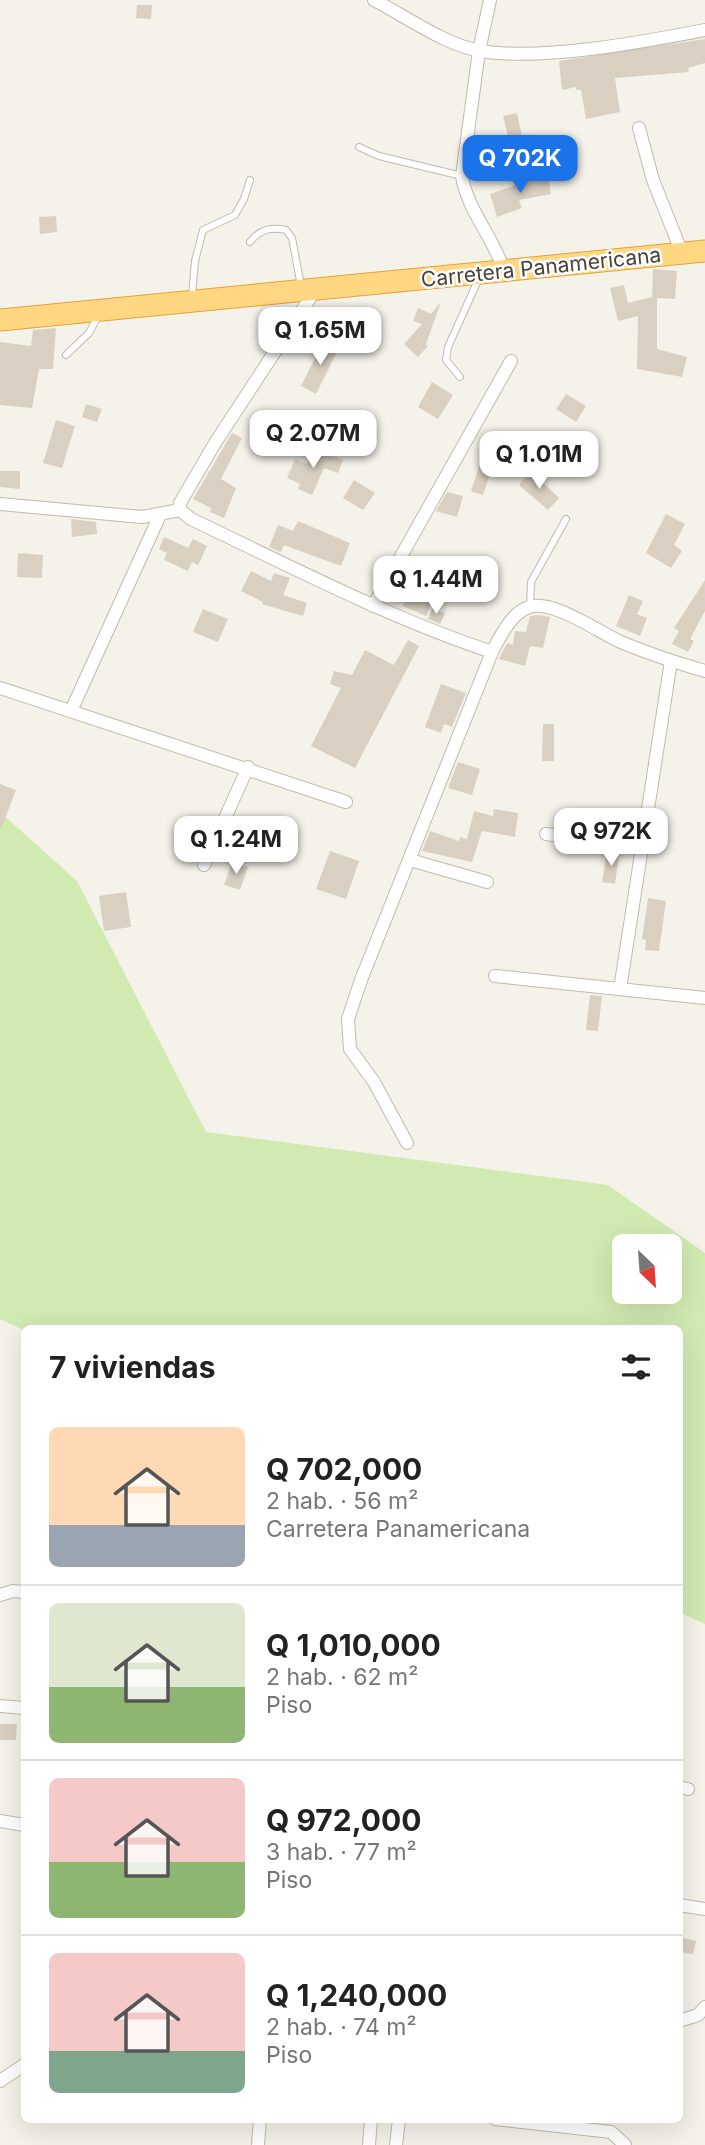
<!DOCTYPE html>
<html lang="es">
<meta charset="utf-8">
<style>
:root{--surface:#fff;--page:#f2f2f2;--text:#222;--muted:#767676;--line:#e0e0e0;--accent:#1a73e8}
body{margin:0;font-family:Inter,sans-serif;background:var(--page);color:var(--text);height:100vh;display:flex;flex-direction:column;font-size:26px;white-space:nowrap}
*{box-sizing:border-box;margin:0}
p{font-size:23px;color:var(--muted)}
.icon{flex:none;width:38px;height:38px;fill:none;stroke:currentColor;stroke-width:2;stroke-linecap:round;stroke-linejoin:round}
.map{position:relative;flex:1;overflow:hidden}
.sheet{position:absolute;left:21px;top:1325px;width:662px;height:798px;display:flex;flex-direction:column;background:var(--surface);border-radius:10px;box-shadow:0 7px 28px #0002}
.sheet>*{flex:none}
.needle{width:46px;rotate:155deg}
.buttons{position:absolute;left:612px;top:1234px;display:grid;gap:14px}
.buttons a{display:grid;place-items:center;width:70px;height:70px;border-radius:10px;background:var(--surface);box-shadow:0 7px 28px #0002;font-size:35px}
.price{position:absolute;translate:-50% -60px;padding:0 16px;border-radius:14px;background:#fff;color:#222;font-size:23px;line-height:46px;filter:drop-shadow(0 2px 4px #0008)}
.price::after{content:'';position:absolute;left:50%;top:42px;width:21px;height:16px;margin-left:-10px;background:inherit;clip-path:polygon(0 0,100% 0,50% 100%)}
.price.on{background:var(--accent);color:#fff}
ul{padding:0;list-style:none}
li{display:flex;align-items:center;gap:21px;height:175px;padding:0 28px}
li+li{border-top:2px solid var(--line)}
li span{display:grid;place-items:center;flex:none;width:196px;height:140px;border-radius:10px;color:#555}
li>.icon{margin-inline-start:auto}
span .icon{width:84px;height:84px;fill:#fffc;stroke-width:1}
li b{font-size:30px}
h2{display:flex;justify-content:space-between;align-items:center;height:84px;padding:0 28px;font-size:30px}
.map>svg:first-child{display:block}
.green{fill:#d1eab2;fill-rule:evenodd}
.building{fill:#dad0c2}
.lines{fill:none;stroke-linecap:round;stroke-linejoin:round}
.service-casing{stroke:#c1baac;stroke-width:8}
.minor-casing{stroke:#c1baac;stroke-width:14}
.trunk-casing{stroke:#e3a236;stroke-width:23}
.service{stroke:#fff;stroke-width:6}
.minor{stroke:#fff;stroke-width:12}
.trunk{stroke:#ffd782;stroke-width:21}
.labels{text-anchor:middle;dominant-baseline:central;stroke-width:5;stroke-linejoin:round;paint-order:stroke}
.street-label{font-size:21px;fill:#4a4237;stroke:#fff}
</style>
<div class="map">
<svg width="705" height="2145" viewBox="0 0 705 2145">
<rect width="100%" height="100%" fill="#f5f2ea"/>
<path class="green" d="M 0,812 L 77,881 L 206,1132 L 608,1185 L 705,1253 L 705,1624 L 679,1612 L 679,1328 L 24,1330 L 0,1319 ZM 625,1246 L 670,1246 L 670,1292 L 625,1292 Z"/>
<g class="building">
<polygon points="137,5 152,5 151,19 136,18"/>
<polygon points="705,39 705,63 688,68 689,72 615,78 620,112 586,119 581,90 576,90 576,87 562,90 559,61"/>
<polygon points="517,113 522,137 532,134 539,164 484,173 482,141 508,136 503,116"/>
<polygon points="548,174 551,194 519,200 522,208 497,217 490,194"/>
<polygon points="56,216 57,232 40,234 39,217"/>
<polygon points="653,269 677,271 675,299 657,298 657,349 687,357 682,377 637,369 638,316 618,321 610,288 624,285 628,303 652,297"/>
<polygon points="441,302 426,344 428,346 418,357 404,344 422,324 413,321 418,308 431,314"/>
<polygon points="56,328 53,369 39,369 32,408 0,405 0,342 31,346 33,330"/>
<polygon points="324,341 339,348 316,394 301,386"/>
<polygon points="432,382 453,395 438,419 418,407"/>
<polygon points="566,394 586,406 576,422 556,409"/>
<polygon points="86,404 102,409 97,422 82,417"/>
<polygon points="56,420 75,426 62,468 43,463"/>
<polygon points="232,433 242,438 221,479 236,488 224,518 210,512 211,508 193,499"/>
<polygon points="313,448 343,460 338,473 324,468 312,495 298,489 300,484 287,478 295,459 307,464"/>
<polygon points="480,464 492,468 483,495 471,491"/>
<polygon points="0,471 20,471 20,489 0,487"/>
<polygon points="531,471 559,498 548,510 519,485"/>
<polygon points="354,480 375,493 363,510 343,498"/>
<polygon points="447,492 463,496 457,517 436,511"/>
<polygon points="666,514 685,524 674,545 682,551 671,568 646,553"/>
<polygon points="71,519 96,522 97,534 72,537"/>
<polygon points="298,521 350,543 341,566 284,545 281,552 269,547 278,525 293,531"/>
<polygon points="164,537 188,548 193,539 207,546 198,565 192,562 188,571 164,560 167,553 159,549"/>
<polygon points="18,553 43,555 42,578 17,577"/>
<polygon points="404,568 421,578 423,572 441,578 426,616 403,606 405,601 390,593"/>
<polygon points="251,571 271,581 274,573 290,578 283,595 307,603 303,616 262,604 263,602 241,591"/>
<polygon points="705,580 705,611 690,639 694,641 688,652 672,644 679,631 674,628"/>
<polygon points="629,595 643,601 637,614 647,618 640,636 616,626"/>
<polygon points="203,609 228,619 218,642 193,632"/>
<polygon points="432,609 445,613 440,624 428,619"/>
<polygon points="539,615 550,617 543,648 530,646 525,666 499,659 507,643 513,645 515,631 526,632 530,616"/>
<polygon points="408,640 419,646 355,768 311,746 341,688 330,684 334,671 352,675 365,650 394,665"/>
<polygon points="441,684 466,693 452,727 444,724 441,733 425,727"/>
<polygon points="543,724 554,724 554,761 542,761"/>
<polygon points="458,762 480,769 472,795 448,788"/>
<polygon points="0,784 16,790 1,829 0,828"/>
<polygon points="494,809 518,813 515,837 482,831 472,862 422,851 430,831 459,841 460,837 467,839 474,811 493,816"/>
<polygon points="330,851 359,861 346,899 316,889"/>
<polygon points="607,852 619,854 615,884 602,882"/>
<polygon points="232,862 248,867 240,890 224,885"/>
<polygon points="126,892 131,927 104,931 99,896"/>
<polygon points="648,898 666,901 659,951 645,950 646,940 642,939"/>
<polygon points="590,995 602,996 598,1031 586,1030"/>
<polygon points="0,1724 17,1724 16,1740 0,1740"/>
<polygon points="679,1937 696,1941 693,1954 679,1952"/>
</g>
<g class="lines">
<g class="service-casing">
<g id="service">
<polyline points="359,147 379,156 462,176"/>
<path d="M 250,242 C 260,229 271,227 286,230 L 292,238 L 301,286"/>
<polyline points="192,296 195,261 203,230 235,215 244,199 250,180"/>
<polyline points="66,355 89,333 98,316"/>
<polyline points="460,377 446,360 448,347 479,278"/>
<polyline points="530,607 531,582 566,519"/>
</g>
</g>
<g class="minor-casing">
<g id="minor">
<path d="M 374,0 C 405,16 447,46 481,51 C 542,61 643,42 705,30"/>
<path d="M 490,0 L 479,51 L 462,176 C 467,210 494,238 504,271"/>
<polyline points="639,128 653,180 682,253"/>
<polyline points="0,504 142,517 180,510"/>
<path d="M 180,510 L 191,519 C 290,566 387,617 492,652 C 500,637 511,613 529,607 C 554,599 601,634 623,643 C 650,654 677,663 705,671"/>
<polyline points="180,510 180,503 215,443 316,289"/>
<polyline points="373,606 511,361"/>
<polyline points="0,688 346,802"/>
<polyline points="71,711 160,515"/>
<polyline points="546,834 640,848"/>
<polyline points="410,860 487,882"/>
<polyline points="204,865 248,767"/>
<polyline points="495,976 705,998"/>
<polyline points="620,989 671,661"/>
<polyline points="407,1143 374,1082 350,1049 348,1019 361,980 492,652"/>
<polyline points="0,1595 13,1591 24,1592"/>
<polyline points="0,1706 24,1708"/>
<polyline points="679,1787 688,1789"/>
<polyline points="0,1821 24,1825"/>
<polyline points="679,1905 705,1909"/>
<polyline points="679,2021 698,2015 705,2007"/>
<polyline points="0,2081 24,2065"/>
<polyline points="495,2119 611,2132 625,2145"/>
<polyline points="258,2145 260,2119"/>
<polyline points="369,2145 371,2119"/>
<polyline points="396,2145 399,2119"/>
</g>
</g>
<g class="trunk-casing">
<polyline id="trunk" points="0,320 705,251"/>
</g>
<use href="#service" class="service"/>
<use href="#minor" class="minor"/>
<use href="#trunk" class="trunk"/>
</g>
<g class="labels">
<g class="street-label">
<text transform="translate(541 267) rotate(-6)">Carretera Panamericana</text>
</g>
</g>
</svg>
<div class="buttons">
<a><svg class="needle" viewBox="-14 -14 28 28"><path d="M0-13l5 13h-10z" fill="#e53935"/><path d="M0 13l5-13h-10z" fill="#767676"/></svg></a>
</div>
<b class="price on" style="left:520px;top:195px">Q 702K</b>
<b class="price" style="left:320px;top:367px">Q 1.65M</b>
<b class="price" style="left:313px;top:470px">Q 2.07M</b>
<b class="price" style="left:539px;top:491px">Q 1.01M</b>
<b class="price" style="left:436px;top:616px">Q 1.44M</b>
<b class="price" style="left:611px;top:868px">Q 972K</b>
<b class="price" style="left:236px;top:876px">Q 1.24M</b>
<section class="sheet">
<h2>7 viviendas<svg class="icon" aria-label="filters" viewBox="0 0 24 24"><path d="M4 7h16M4 17h16"/><circle cx="9" cy="7" r="2"/><circle cx="15" cy="17" r="2"/></svg></h2>
<ul>
<li><span style="background:linear-gradient(#ffd9b3 70%,#9aa5b1 0)"><svg class="icon" aria-label="home" viewBox="0 0 24 24"><path d="M3 11l9-7 9 7M6 9v11h12V9"/></svg></span><div><b>Q 702,000</b><p>2 hab. · 56 m²</p><p>Carretera Panamericana</p></div></li>
<li><span style="background:linear-gradient(#dfe7d0 60%,#8fb573 0)"><svg class="icon" aria-label="home" viewBox="0 0 24 24"><path d="M3 11l9-7 9 7M6 9v11h12V9"/></svg></span><div><b>Q 1,010,000</b><p>2 hab. · 62 m²</p><p>Piso</p></div></li>
<li><span style="background:linear-gradient(#f6c9c9 60%,#8fb573 0)"><svg class="icon" aria-label="home" viewBox="0 0 24 24"><path d="M3 11l9-7 9 7M6 9v11h12V9"/></svg></span><div><b>Q 972,000</b><p>3 hab. · 77 m²</p><p>Piso</p></div></li>
<li><span style="background:linear-gradient(#f6c9c9 70%,#7fa58c 0)"><svg class="icon" aria-label="home" viewBox="0 0 24 24"><path d="M3 11l9-7 9 7M6 9v11h12V9"/></svg></span><div><b>Q 1,240,000</b><p>2 hab. · 74 m²</p><p>Piso</p></div></li>
</ul>
</section>
</div>
